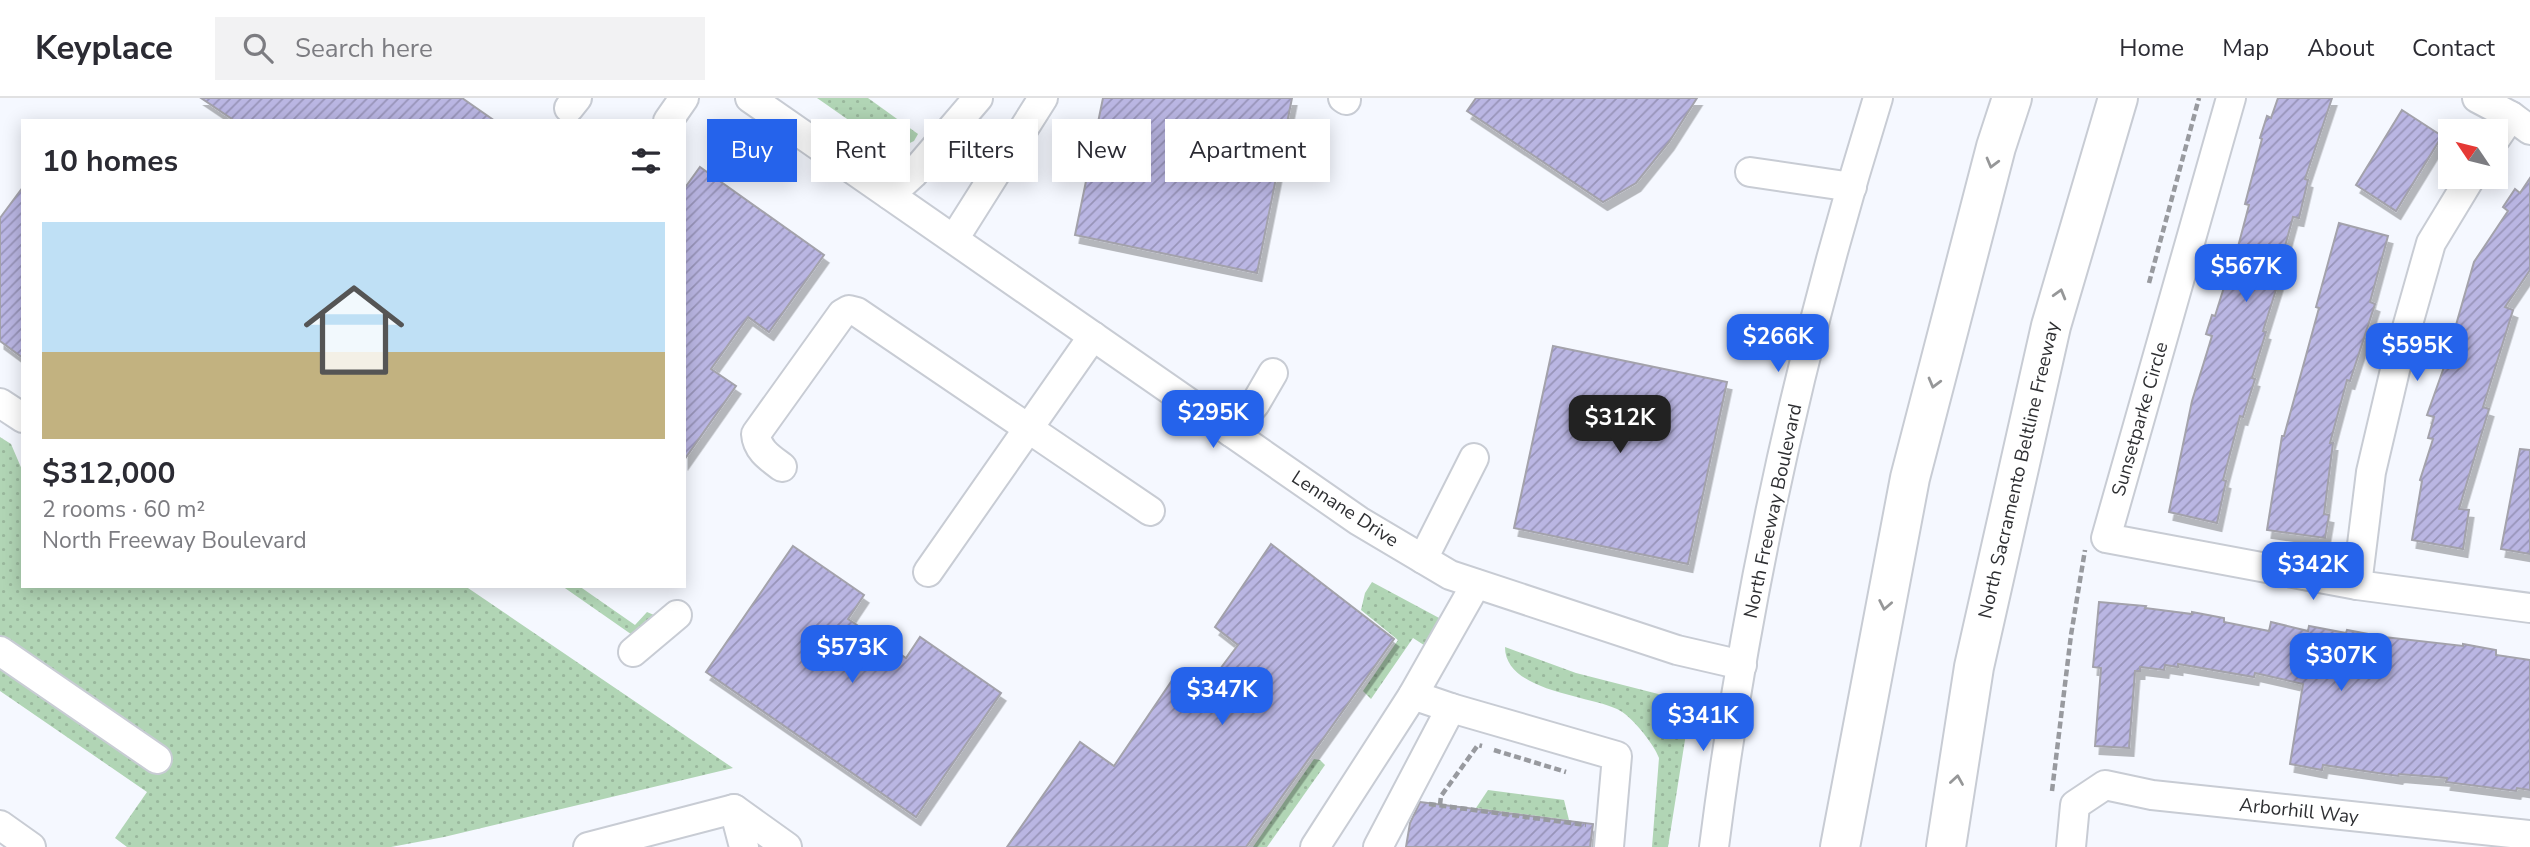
<!DOCTYPE html>
<meta charset="utf-8">
<style>
:root{--surface:#fff;--page:#f2f2f3;--text:#2b2b33;--muted:#7c7c81;--line:#e1e1e2;--accent:#2563eb}
body{margin:0;font-family:"Nunito Sans",sans-serif;background:var(--page);color:var(--text);height:100vh;display:flex;flex-direction:column;font-size:26px;white-space:nowrap}
*{box-sizing:border-box;margin:0}
p{font-size:23px;color:var(--muted)}
.icon{flex:none;width:38px;height:38px;fill:none;stroke:currentColor;stroke-width:2;stroke-linecap:round;stroke-linejoin:round}
.map{position:relative;flex:1;overflow:hidden}
.drawer{position:absolute;left:21px;top:21px;width:665px;height:469px;display:flex;flex-direction:column;background:var(--surface);border-radius:0px;box-shadow:0 4px 18px #0003}
.drawer>*{flex:none}
.top-card{position:absolute;left:707px;top:21px;width:665px;height:63px;display:flex;gap:14px}
.needle{width:46px;rotate:305deg}
.fabs{position:absolute;left:2438px;top:21px;display:grid;gap:14px}
.fabs a{display:grid;place-items:center;width:70px;height:70px;border-radius:0px;background:var(--surface);box-shadow:0 4px 18px #0003;font-size:35px}
.price{position:absolute;translate:-50% -60px;padding:0 16px;border-radius:14px;background:var(--accent);color:#fff;font-size:23px;line-height:46px;filter:drop-shadow(0 2px 4px #0008)}
.price::after{content:'';position:absolute;left:50%;top:42px;width:21px;height:16px;margin-left:-10px;background:inherit;clip-path:polygon(0 0,100% 0,50% 100%)}
.price.active{background:#222;color:#fff}
ul{padding:0;list-style:none}
li{display:grid;align-content:center;gap:14px;height:371px;padding:0 21px}
li+li{border-top:2px solid var(--line)}
li span{display:grid;place-items:center;height:217px;border-radius:0px;color:#555}
li>.icon{margin-inline-start:auto}
span .icon{width:126px;height:126px;fill:#fffc;stroke-width:1}
li b{font-size:30px}
h2{display:flex;justify-content:space-between;align-items:center;height:84px;padding:0 21px;font-size:30px}
.chip{padding:0 24px;border-radius:0px;background:var(--surface);box-shadow:0 4px 18px #0003;font-size:24px;line-height:63px}
.chip.active{background:var(--accent);color:#fff}
header{display:flex;align-items:center;gap:42px;box-sizing:border-box;height:98px;padding:0 35px;background:var(--surface);border-bottom:2px solid var(--line)}
header strong{font-size:33px}
nav{display:flex;gap:38px;margin-inline-start:auto;font-size:24px}
.search{width:490px;height:63px;background:var(--page);display:flex;align-items:center;gap:18px;box-sizing:border-box;padding:0 24px;border-radius:0px;color:var(--muted);font-size:26px}
.map>svg:first-child{display:block}
.green{fill:url(#green-dots)}
.building{fill:url(#building-hatch);stroke:#a3a2ab;stroke-width:2;filter:url(#shadow)}
.lines{fill:none;stroke-linecap:round;stroke-linejoin:round}
.minor-casing{stroke:#c8ccd4;stroke-width:32}
.highway-casing{stroke:#c8ccd4;stroke-width:42}
.path{stroke:#989a9f;stroke-width:4.5;stroke-dasharray:7 3.5;stroke-linecap:butt}
.minor{stroke:#fff;stroke-width:28}
.highway{stroke:#fff;stroke-width:38}
.oneway{stroke:#969798}
.labels{text-anchor:middle;dominant-baseline:central;stroke-width:5;stroke-linejoin:round;paint-order:stroke}
.street-label{font-size:19px;fill:#2e2f32;stroke:#fff}
</style>
<header>
<strong>Keyplace</strong>
<div class="search"><svg class="icon" aria-label="search" viewBox="0 0 24 24"><circle cx="10" cy="10" r="6"/><path d="M15 15l6 6"/></svg>Search here</div>
<nav><a>Home</a><a>Map</a><a>About</a><a>Contact</a></nav>
</header>
<div class="map">
<svg width="2530" height="749" viewBox="0 0 2530 749">
<defs>
<pattern id="green-dots" width="8" height="8" patternUnits="userSpaceOnUse" patternTransform="scale(1.75)"><rect width="8" height="8" fill="#b1d5b5"/><path d="M2 2h.1M6 6h.1" fill="none" stroke="#99b79c" stroke-width="1.8" stroke-linecap="round"/></pattern>
<pattern id="building-hatch" width="6" height="6" patternUnits="userSpaceOnUse" patternTransform="scale(1.75)"><rect width="6" height="6" fill="#bab6e3"/><path d="M-1 1l2-2M0 6l6-6M5 7l2-2" fill="none" stroke="#9894b9"/></pattern>
<filter id="shadow"><feDropShadow dx="4.5" dy="8" stdDeviation="0" flood-color="#0004"/></filter>
</defs>
<rect width="100%" height="100%" fill="#f5f8ff"/>
<g class="green">
<polygon points="817,0 868,0 918,36 914,43 893,53"/>
<polygon points="0,339 11,346 23,374 23,488 465,488 733,670 444,739 391,749 127,749 115,740 147,694 0,593"/>
<polygon points="1372,484 1441,521 1427,549 1413,540 1371,601 1363,593 1398,542 1361,512 1365,495"/>
<polygon points="562,488 579,488 635,527 647,514 654,517 655,520 638,541"/>
<path d="M 1505,549 L 1576,575 L 1674,600 L 1681,605 L 1688,623 L 1668,749 L 1652,749 L 1659,660 C 1654,646 1631,617 1617,611 C 1586,597 1505,593 1505,549 Z"/>
<polygon points="1314,661 1320,662 1325,667 1267,749 1253,749"/>
<polygon points="1488,692 1564,702 1569,722 1476,710"/>
</g>
<g class="building">
<polygon points="201,0 462,0 495,23 235,23"/>
<polygon points="1103,0 1292,0 1257,175 1075,137"/>
<polygon points="1476,0 1697,0 1669,44 1636,85 1603,104 1467,13"/>
<polygon points="2278,0 2332,0 2305,81 2308,82 2299,120 2293,119 2276,181 2279,182 2263,233 2266,234 2252,280 2255,281 2243,319 2240,318 2223,382 2226,383 2217,425 2169,414 2192,303 2212,238 2206,236 2212,217 2215,218 2231,167 2233,168 2249,107 2245,106 2262,41 2260,40 2267,18 2271,20"/>
<polygon points="2402,12 2442,38 2396,113 2356,87"/>
<polygon points="700,69 824,157 769,234 748,219 711,271 736,288 684,362 684,91"/>
<polygon points="2530,80 2530,172 2505,209 2513,212 2483,309 2489,311 2459,411 2469,412 2463,451 2412,442 2422,383 2420,382 2433,341 2428,340 2434,319 2427,317 2454,241 2452,241 2474,164 2508,113 2503,109 2515,91 2520,95"/>
<polygon points="23,89 23,260 0,243 0,120"/>
<polygon points="2339,125 2388,138 2370,204 2375,206 2350,283 2347,282 2330,345 2333,345 2324,416 2329,417 2325,440 2267,432 2282,338 2284,338 2319,210 2316,209"/>
<polygon points="1553,248 1727,284 1688,466 1514,430"/>
<polygon points="2520,351 2530,352 2530,456 2501,451"/>
<polygon points="1271,446 1394,541 1246,749 1007,749 1080,644 1114,668 1177,575 1202,595 1238,547 1215,529"/>
<polygon points="793,448 864,497 848,521 906,560 920,539 1001,595 916,719 706,574"/>
<polygon points="2099,504 2146,508 2145,510 2192,516 2192,514 2224,520 2224,524 2269,533 2271,524 2308,533 2309,528 2346,535 2347,532 2384,539 2463,548 2463,546 2496,552 2496,557 2530,562 2530,692 2517,690 2516,693 2446,684 2447,680 2399,676 2398,678 2323,667 2322,672 2290,666 2303,586 2255,575 2254,579 2178,566 2178,569 2165,567 2164,572 2140,569 2140,573 2135,573 2129,650 2095,648 2101,570 2093,569"/>
<polygon points="1420,704 1593,726 1590,749 1406,749 1410,725"/>
</g>
<g class="lines">
<g class="minor-casing">
<g id="minor">
<polyline points="750,0 1359,423 1450,477 1677,552 1742,567"/>
<polyline points="1343,0 1346,2"/>
<polyline points="2231,0 2106,440 2357,487 2530,510"/>
<polyline points="2477,0 2511,18 2530,32"/>
<polyline points="569,10 577,0"/>
<polyline points="668,23 684,0"/>
<polyline points="2496,40 2511,18"/>
<polyline points="1750,74 1852,89"/>
<polyline points="890,97 913,76 978,0"/>
<polyline points="954,141 1043,0"/>
<polyline points="0,305 23,320"/>
<polyline points="1231,334 1255,306 1273,275"/>
<path d="M 782,369 C 770,360 757,352 756,336 L 842,216 L 849,212 L 857,214 L 1150,413"/>
<polyline points="1423,461 1474,360"/>
<polyline points="928,474 1093,238"/>
<polyline points="2357,487 2371,374 2395,272 2431,145 2471,79"/>
<polyline points="0,553 157,661"/>
<polyline points="633,554 677,517"/>
<polyline points="1413,597 1476,486"/>
<polyline points="734,711 744,749"/>
<polyline points="0,727 31,749"/>
<polyline points="588,749 734,711 787,749"/>
<polyline points="1315,749 1413,597 1451,610"/>
<polyline points="1378,749 1451,610 1617,658 1609,749"/>
<path d="M 1714,749 C 1746,496 1802,244 1878,0"/>
<polyline points="2071,749 2075,707 2105,687 2152,697 2530,737"/>
</g>
</g>
<g class="highway-casing">
<g id="highway">
<polyline points="1840,749 1910,380 1996,49 2012,0"/>
<polyline points="1946,749 1974,569 2051,228 2118,0"/>
</g>
</g>
<g class="path">
<polyline points="2149,185 2199,0"/>
<polyline points="1494,652 1566,674"/>
<polyline points="2052,693 2071,537 2085,452"/>
<polyline points="1429,706 1586,727"/>
<polyline points="1440,707 1441,698 1478,647 1482,648"/>
</g>
<use href="#minor" class="minor"/>
<use href="#highway" class="highway"/>
</g>
<defs><path id="oneway-chevron" d="M-2-3.5L2.5 0L-2 3.5" fill="none" stroke-width="1.6" stroke-linecap="round" stroke-linejoin="round" transform="scale(1.75)"/></defs>
<g class="oneway">
<use href="#oneway-chevron" transform="translate(1992 65) rotate(105)"/>
<use href="#oneway-chevron" transform="translate(2060 196) rotate(-74)"/>
<use href="#oneway-chevron" transform="translate(1934 285) rotate(105)"/>
<use href="#oneway-chevron" transform="translate(1885 507) rotate(101)"/>
<use href="#oneway-chevron" transform="translate(1957 682) rotate(-81)"/>
</g>
<g class="labels">
<g class="street-label">
<text transform="translate(2140 321) rotate(-74)">Sunsetparke Circle</text>
<text transform="translate(2019 372) rotate(-77)">North Sacramento Beltline Freeway</text>
<text transform="translate(1345 411) rotate(33)">Lennane Drive</text>
<text transform="translate(1773 413) rotate(-78)">North Freeway Boulevard</text>
<text transform="translate(2299 713) rotate(6)">Arborhill Way</text>
</g>
</g>
</svg>
<div class="fabs">
<a><svg class="needle" viewBox="-14 -14 28 28"><path d="M0-13l5 13h-10z" fill="#e53935"/><path d="M0 13l5-13h-10z" fill="#7c7c81"/></svg></a>
</div>
<b class="price" style="left:2246px;top:206px">$567K</b>
<b class="price" style="left:1778px;top:276px">$266K</b>
<b class="price" style="left:2417px;top:285px">$595K</b>
<b class="price" style="left:1213px;top:352px">$295K</b>
<b class="price active" style="left:1620px;top:357px">$312K</b>
<b class="price" style="left:2313px;top:504px">$342K</b>
<b class="price" style="left:852px;top:587px">$573K</b>
<b class="price" style="left:2341px;top:595px">$307K</b>
<b class="price" style="left:1222px;top:629px">$347K</b>
<b class="price" style="left:1703px;top:655px">$341K</b>
<div class="top-card">
<a class="chip active">Buy</a>
<a class="chip">Rent</a>
<a class="chip">Filters</a>
<a class="chip">New</a>
<a class="chip">Apartment</a>
</div>
<section class="drawer">
<h2>10 homes<svg class="icon" aria-label="filters" viewBox="0 0 24 24"><path d="M4 7h16M4 17h16"/><circle cx="9" cy="7" r="2"/><circle cx="15" cy="17" r="2"/></svg></h2>
<ul>
<li><span style="background:linear-gradient(#bfe0f5 60%,#c2b280 0)"><svg class="icon" aria-label="home" viewBox="0 0 24 24"><path d="M3 11l9-7 9 7M6 9v11h12V9"/></svg></span><div><b>$312,000</b><p>2 rooms · 60 m²</p><p>North Freeway Boulevard</p></div></li>
</ul>
</section>
</div>
